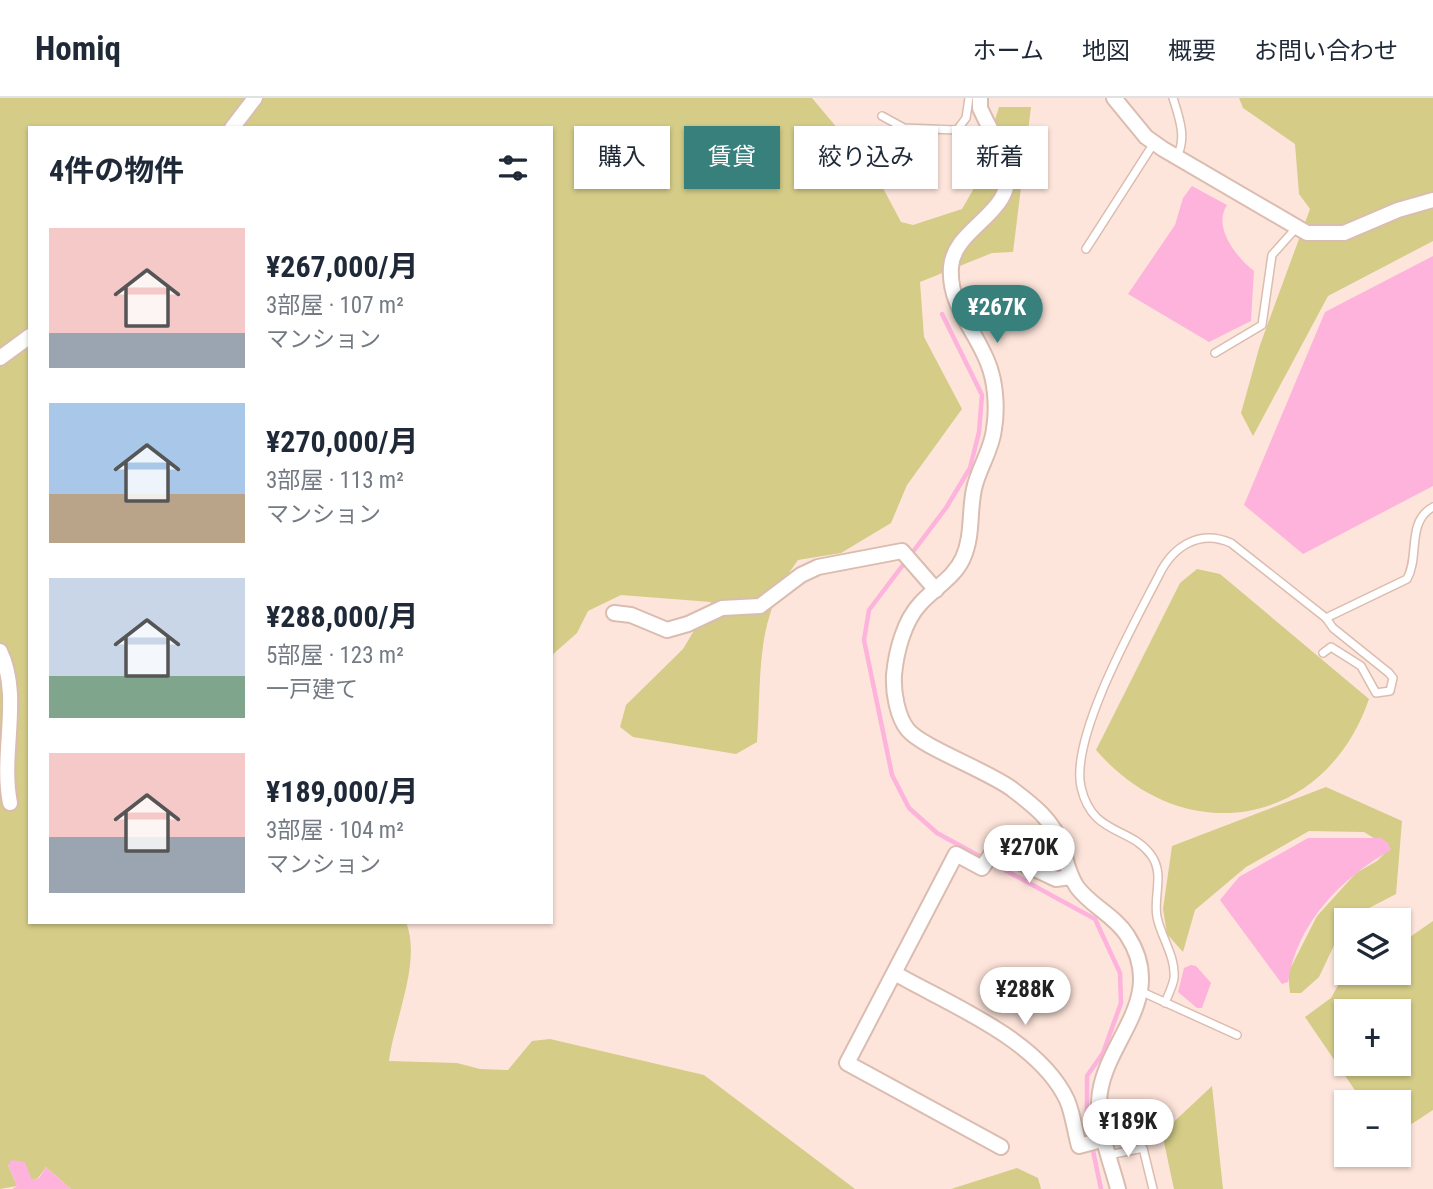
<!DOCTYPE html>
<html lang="ja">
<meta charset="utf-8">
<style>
:root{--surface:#fff;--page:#f6f6f7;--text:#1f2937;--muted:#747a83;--line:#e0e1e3;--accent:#38807c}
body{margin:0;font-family:"Roboto Condensed","Noto Sans JP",sans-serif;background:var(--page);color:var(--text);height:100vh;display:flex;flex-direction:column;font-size:26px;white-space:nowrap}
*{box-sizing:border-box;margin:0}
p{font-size:23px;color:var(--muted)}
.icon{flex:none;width:38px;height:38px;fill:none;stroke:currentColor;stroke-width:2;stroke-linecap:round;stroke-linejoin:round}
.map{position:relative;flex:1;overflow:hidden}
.drawer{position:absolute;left:28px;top:28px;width:525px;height:798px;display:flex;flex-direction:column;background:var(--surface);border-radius:0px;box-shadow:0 2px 5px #0004}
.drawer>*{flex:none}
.hud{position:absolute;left:574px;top:28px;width:665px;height:63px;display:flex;gap:14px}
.buttons{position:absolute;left:1334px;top:810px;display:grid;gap:14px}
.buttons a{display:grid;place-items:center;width:77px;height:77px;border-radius:0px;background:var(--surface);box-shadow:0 2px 5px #0004;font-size:35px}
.price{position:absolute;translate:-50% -60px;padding:0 16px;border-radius:24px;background:#fff;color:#222;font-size:23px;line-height:46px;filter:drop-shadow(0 2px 4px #0008)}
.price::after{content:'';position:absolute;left:50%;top:42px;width:21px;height:16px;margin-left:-10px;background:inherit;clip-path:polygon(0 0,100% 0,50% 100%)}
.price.on{background:var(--accent);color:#fff}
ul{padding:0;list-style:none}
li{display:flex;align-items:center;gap:21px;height:175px;padding:0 21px}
li span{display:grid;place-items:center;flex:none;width:196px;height:140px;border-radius:0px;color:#555}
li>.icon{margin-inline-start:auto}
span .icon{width:84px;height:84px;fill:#fffc;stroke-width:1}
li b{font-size:30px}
h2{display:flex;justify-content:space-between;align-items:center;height:84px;padding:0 21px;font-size:30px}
.tag{padding:0 24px;border-radius:0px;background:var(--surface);box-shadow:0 2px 5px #0004;font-size:24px;line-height:63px}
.tag.on{background:var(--accent);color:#fff}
header{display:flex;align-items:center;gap:42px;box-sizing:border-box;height:98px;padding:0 35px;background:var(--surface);border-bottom:2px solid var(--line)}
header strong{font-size:33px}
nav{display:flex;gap:38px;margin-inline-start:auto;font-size:24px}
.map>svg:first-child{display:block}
.green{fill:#d4cc87;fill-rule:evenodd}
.water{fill:#fdb3dc}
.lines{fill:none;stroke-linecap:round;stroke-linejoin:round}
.stream{stroke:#fdb3dc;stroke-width:4.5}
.service-casing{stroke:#dabdb0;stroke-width:10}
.minor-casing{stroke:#dabdb0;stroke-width:18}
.service{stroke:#fff;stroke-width:7}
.minor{stroke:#fff;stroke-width:14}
</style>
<header>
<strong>Homiq</strong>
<nav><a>ホーム</a><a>地図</a><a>概要</a><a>お問い合わせ</a></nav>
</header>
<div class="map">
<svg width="1433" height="1091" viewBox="0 0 1433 1091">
<rect width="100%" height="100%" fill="#fee5db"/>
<g class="green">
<path d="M 0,0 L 812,0 L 875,75 L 901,124 L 913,127 L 962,111 L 973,92 L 999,9 L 1031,9 L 1013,154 L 992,155 L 920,184 L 924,239 L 962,311 L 907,387 L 891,425 L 841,455 L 798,462 C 754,521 762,575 757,644 L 736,656 L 633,639 L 620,629 L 626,607 L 683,551 L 711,504 L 621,497 L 588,513 L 577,535 L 551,558 L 551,30 L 30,30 L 30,824 L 406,824 C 422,864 394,922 389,963 L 457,965 L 480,971 L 508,972 L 532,943 L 550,941 L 704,977 L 855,1091 L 71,1091 L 46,1069 L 38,1080 L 32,1082 L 8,1067 L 17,1088 L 0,1091 Z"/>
<polygon points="1239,0 1433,0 1433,143 1328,198 1253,338 1241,315 1260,247 1310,111 1299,96 1295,46 1243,10"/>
<path d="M 1197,471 L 1220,476 L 1369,601 C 1325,729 1184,754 1096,652 L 1180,485 Z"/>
<polygon points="1326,689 1402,723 1396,796 1346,822 1319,879 1301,895 1290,895 1288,875 1317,818 1356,775 1377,763 1390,750 1364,734 1309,733 1246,769 1195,812 1183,854 1167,836 1163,811 1172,748"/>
<path d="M 1433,823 L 1433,1012 L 1398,1035 L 1398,1004 L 1363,1004 L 1305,919 L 1331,900 L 1346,873 L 1346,875 L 1398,875 L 1398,839 L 1407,841 ZM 1346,914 L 1398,914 L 1398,966 L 1346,966 Z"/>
<polygon points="1212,988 1223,1091 1174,1091 1162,1035"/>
<polygon points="1017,1070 1038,1080 1041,1091 951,1091"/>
</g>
<g class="water">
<path d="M 1192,88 L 1227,107 C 1212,129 1237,160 1254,173 L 1251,223 L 1209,244 L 1128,196 L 1175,127 L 1183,100 Z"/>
<polygon points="1433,158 1433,388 1303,456 1244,407 1325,214"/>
<path d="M 1308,740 L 1381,740 L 1388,745 L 1391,752 C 1341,780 1297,825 1288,884 L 1282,886 L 1220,802 L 1239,779 Z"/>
<polygon points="1191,867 1196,868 1211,885 1202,910 1197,910 1178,894 1184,870"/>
<polygon points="12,1062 25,1064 32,1082 39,1080 46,1069 71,1091 12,1091 17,1088 8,1067"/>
</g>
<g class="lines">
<polyline class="stream" points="942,216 982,297 979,334 970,370 946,410 869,512 864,542 892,677 909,710 937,735 1095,821 1120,875 1121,905 1103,955 1087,978 1087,1024 1101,1091"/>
<g class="service-casing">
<g id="service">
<path d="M 1173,0 C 1179,19 1187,40 1177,58"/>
<polyline points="882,18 904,30 957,32 966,20 969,0"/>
<polyline points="1086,151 1154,45"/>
<polyline points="1215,255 1262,227 1272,157 1297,129"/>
<polyline points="1323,555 1331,549 1361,568 1376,595 1390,593 1393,580 1389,575 1333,530 1326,520"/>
<polyline points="1140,893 1237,937"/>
<path d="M 1165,905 C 1168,897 1173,888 1174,880 C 1176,859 1161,839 1157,819 C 1153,798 1165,776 1151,757 C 1130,728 1092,738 1081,689 C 1070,639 1135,524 1159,477 C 1173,448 1200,431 1231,445 L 1326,520 L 1407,481 C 1420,458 1406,424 1433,409"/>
<polyline points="1109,1057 1143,1050 1153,1091"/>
</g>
</g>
<g class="minor-casing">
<g id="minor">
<path d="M 980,0 L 980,10 C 988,28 1001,49 1006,68 C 1018,115 954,128 951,169 C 948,211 981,237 991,274 C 996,291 997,314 994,331 C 992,352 978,371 974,391 C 969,414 973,438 963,460 C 954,480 934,490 920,506 C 904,523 896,554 894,577 C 893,593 897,619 908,632 C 922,649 988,673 1012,691 C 1033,707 1053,722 1062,748 C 1066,762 1068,776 1077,789 C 1091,808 1114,817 1127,837 C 1170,903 1101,944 1099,1004 C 1098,1033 1111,1064 1118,1091"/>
<polyline points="1114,0 1146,39 1163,51 1307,135 1344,135 1398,112 1433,102"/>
<polyline points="232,30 255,0"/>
<polyline points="0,260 30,238"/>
<polyline points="614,515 631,517 667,532 688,526 722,510 760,508 801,477 818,469 902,453 936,492"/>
<path d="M 0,553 C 22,598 0,655 10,705"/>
<path d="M 896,876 C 951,907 1039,942 1067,1002 C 1073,1016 1075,1034 1079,1048 L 1105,1041"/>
<polyline points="1001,1049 847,965 956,756 982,770 994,752 1056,781 1071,779"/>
</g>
</g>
<use href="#service" class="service"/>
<use href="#minor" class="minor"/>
</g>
</svg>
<div class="buttons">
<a><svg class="icon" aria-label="layers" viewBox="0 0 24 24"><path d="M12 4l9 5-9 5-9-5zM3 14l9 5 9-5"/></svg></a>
<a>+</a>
<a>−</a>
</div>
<b class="price on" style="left:997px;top:247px">¥267K</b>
<b class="price" style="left:1029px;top:787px">¥270K</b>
<b class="price" style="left:1025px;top:929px">¥288K</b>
<b class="price" style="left:1128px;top:1061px">¥189K</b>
<div class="hud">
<a class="tag">購入</a>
<a class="tag on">賃貸</a>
<a class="tag">絞り込み</a>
<a class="tag">新着</a>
</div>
<section class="drawer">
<h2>4件の物件<svg class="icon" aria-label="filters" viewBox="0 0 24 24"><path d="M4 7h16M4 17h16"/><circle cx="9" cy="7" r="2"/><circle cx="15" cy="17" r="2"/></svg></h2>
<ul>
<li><span style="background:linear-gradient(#f6c9c9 75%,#9aa5b1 0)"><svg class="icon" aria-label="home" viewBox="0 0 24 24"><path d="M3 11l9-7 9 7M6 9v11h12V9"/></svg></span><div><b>¥267,000/月</b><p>3部屋 · 107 m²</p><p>マンション</p></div></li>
<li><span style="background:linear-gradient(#a9c7e8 65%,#b9a48a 0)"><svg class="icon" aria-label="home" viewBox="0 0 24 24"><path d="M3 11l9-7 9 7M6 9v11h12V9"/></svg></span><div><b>¥270,000/月</b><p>3部屋 · 113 m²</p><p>マンション</p></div></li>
<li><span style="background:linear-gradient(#c9d6e8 70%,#7fa58c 0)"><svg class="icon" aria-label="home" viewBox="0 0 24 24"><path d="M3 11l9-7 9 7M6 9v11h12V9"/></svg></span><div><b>¥288,000/月</b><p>5部屋 · 123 m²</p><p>一戸建て</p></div></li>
<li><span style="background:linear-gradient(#f6c9c9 60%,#9aa5b1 0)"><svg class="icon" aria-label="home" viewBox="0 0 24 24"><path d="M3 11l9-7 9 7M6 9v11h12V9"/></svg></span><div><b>¥189,000/月</b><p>3部屋 · 104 m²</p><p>マンション</p></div></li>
</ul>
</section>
</div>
